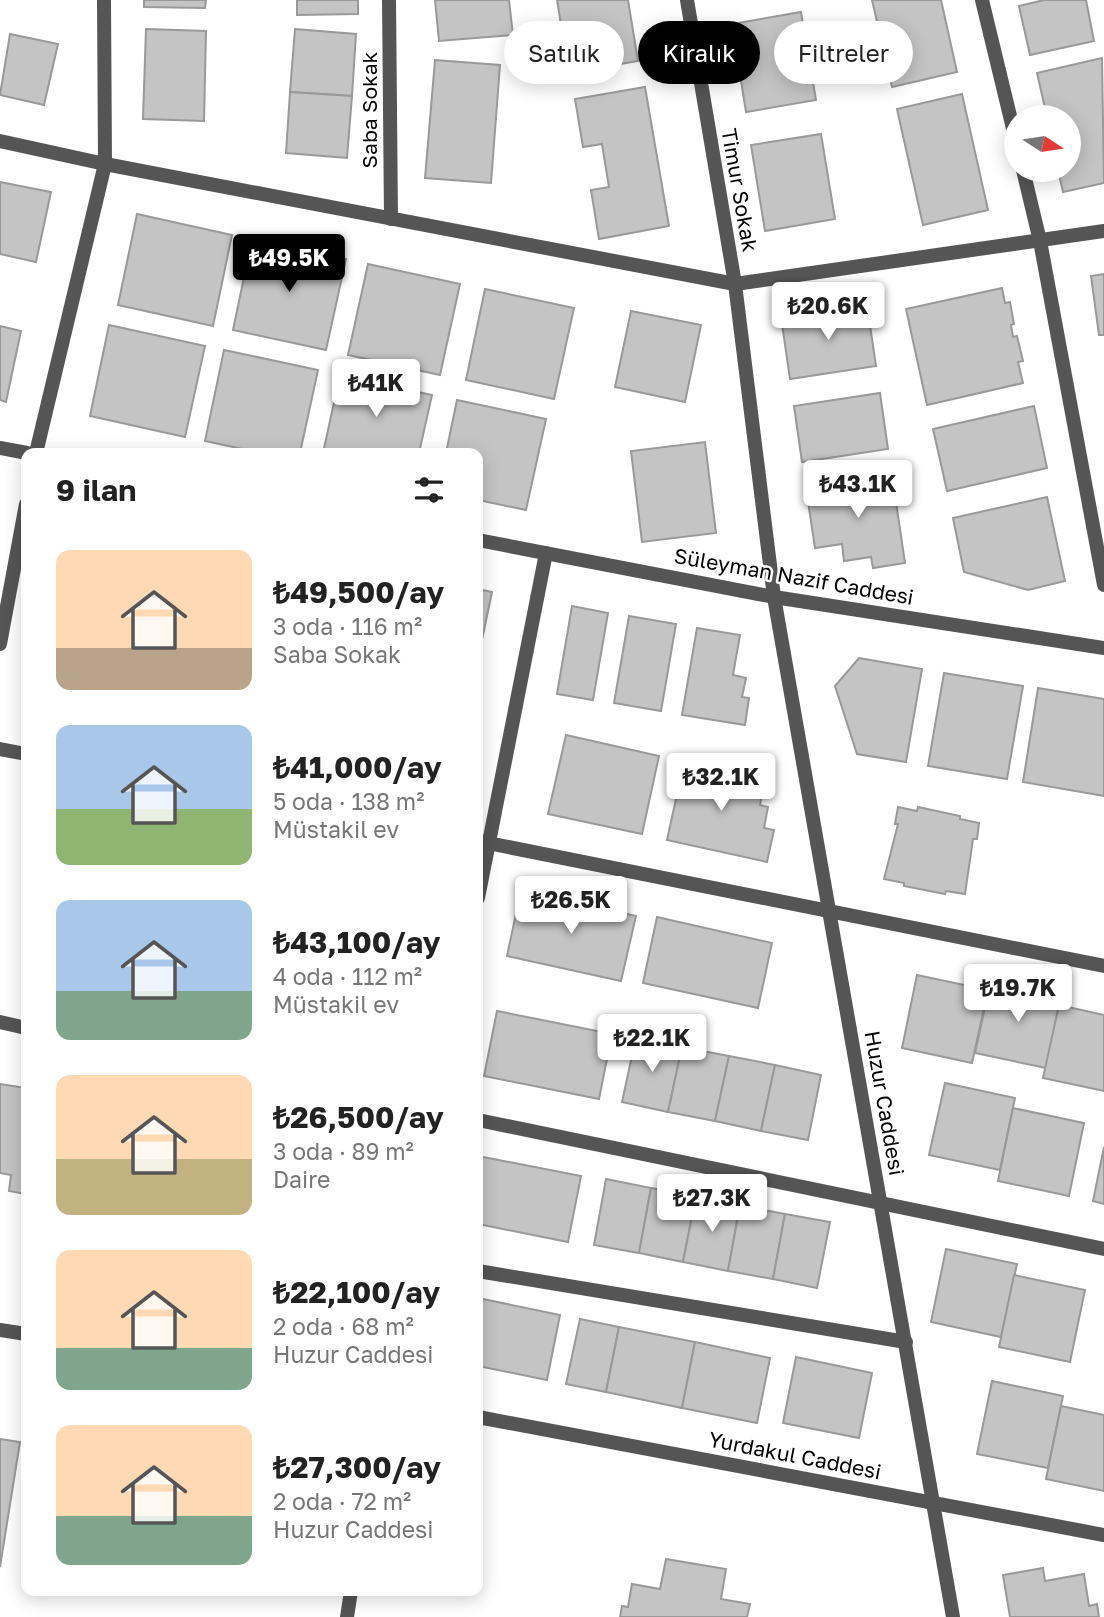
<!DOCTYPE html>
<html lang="tr">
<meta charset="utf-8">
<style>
:root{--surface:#fff;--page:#f6f6f6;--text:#222;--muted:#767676;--accent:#000}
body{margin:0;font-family:"Golos Text",sans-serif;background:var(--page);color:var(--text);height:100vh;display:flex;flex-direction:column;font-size:26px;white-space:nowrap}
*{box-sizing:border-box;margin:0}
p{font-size:23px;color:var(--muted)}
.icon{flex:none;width:38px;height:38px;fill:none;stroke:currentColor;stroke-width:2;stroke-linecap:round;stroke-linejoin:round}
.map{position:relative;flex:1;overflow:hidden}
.drawer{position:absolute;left:21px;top:448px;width:462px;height:1148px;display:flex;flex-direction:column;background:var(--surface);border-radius:14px;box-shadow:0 4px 18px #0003}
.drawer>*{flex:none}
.guide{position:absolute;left:504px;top:21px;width:494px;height:63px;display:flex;gap:14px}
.needle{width:46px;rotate:102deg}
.fabs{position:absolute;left:1004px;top:105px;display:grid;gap:14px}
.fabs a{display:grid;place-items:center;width:77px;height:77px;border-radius:50%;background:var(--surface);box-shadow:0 4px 18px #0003;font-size:35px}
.price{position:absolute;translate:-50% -60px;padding:0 16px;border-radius:7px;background:#fff;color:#222;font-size:23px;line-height:46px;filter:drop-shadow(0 2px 4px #0008)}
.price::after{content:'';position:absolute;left:50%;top:42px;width:21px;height:16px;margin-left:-10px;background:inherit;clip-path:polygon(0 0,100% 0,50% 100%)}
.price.active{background:var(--accent);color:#fff}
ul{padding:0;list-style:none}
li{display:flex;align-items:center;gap:21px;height:175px;padding:0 35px}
li span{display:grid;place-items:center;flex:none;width:196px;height:140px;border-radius:14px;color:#555}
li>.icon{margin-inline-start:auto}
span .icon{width:84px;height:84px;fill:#fffc;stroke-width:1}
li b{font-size:30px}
h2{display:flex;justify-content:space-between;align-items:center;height:84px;padding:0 35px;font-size:30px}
.tag{padding:0 24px;border-radius:32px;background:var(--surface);box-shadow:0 4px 18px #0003;font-size:24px;line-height:63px}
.tag.active{background:var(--accent);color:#fff}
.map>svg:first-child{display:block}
.building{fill:#c4c4c4;stroke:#999;stroke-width:2}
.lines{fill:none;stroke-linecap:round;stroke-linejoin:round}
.minor{stroke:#555;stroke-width:14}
.tertiary{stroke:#555;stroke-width:14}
.labels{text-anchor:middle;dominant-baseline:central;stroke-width:5;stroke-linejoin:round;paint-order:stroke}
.street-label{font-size:21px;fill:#000;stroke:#fff}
</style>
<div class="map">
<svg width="1104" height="1617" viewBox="0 0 1104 1617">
<rect width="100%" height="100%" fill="#fff"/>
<g class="building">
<polygon points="144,0 206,0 205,8 144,7"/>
<polygon points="297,0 358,0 358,14 297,15"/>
<polygon points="435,0 509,0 513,35 439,41"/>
<polygon points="557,0 628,0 638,61 569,73"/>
<polygon points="872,0 941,0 957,72 892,87"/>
<polygon points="1044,0 1086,0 1094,41 1030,55 1019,6"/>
<polygon points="801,12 816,100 746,112 732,24"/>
<polygon points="146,29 206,31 204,121 143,119"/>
<polygon points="295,29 356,34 352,96 290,92"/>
<polygon points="10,34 58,44 44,105 0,95"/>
<polygon points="1102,58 1104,183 1063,192 1058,170 1069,170 1069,117 1047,117 1037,73"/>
<polygon points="435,60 500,65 491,183 425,178"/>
<polygon points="645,87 669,226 599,239 591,190 609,187 602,144 583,147 575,99"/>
<polygon points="290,92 352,96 347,158 286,153"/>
<polygon points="962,94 988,210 923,225 897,109"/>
<polygon points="821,134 835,219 765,231 751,145"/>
<polygon points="0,182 51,192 36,262 0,254"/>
<polygon points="137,214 232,235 213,326 118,305"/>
<polygon points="252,239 346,259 326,350 233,330"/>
<polygon points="368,264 460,284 440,375 348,355"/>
<polygon points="1104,274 1104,335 1099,335 1091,276"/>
<polygon points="1002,288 1005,303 1010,302 1014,324 1011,325 1013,337 1017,336 1023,361 1018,362 1023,383 927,405 906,309"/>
<polygon points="485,289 574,308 554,399 466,380"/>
<polygon points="867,305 876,366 790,379 781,317"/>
<polygon points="631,311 701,325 685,402 615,387"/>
<polygon points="109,325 205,346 185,437 90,416"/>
<polygon points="0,326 21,331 6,402 0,400"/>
<polygon points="224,350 318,370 300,453 261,453 205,441"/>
<polygon points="340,375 432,395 419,453 323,453"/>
<polygon points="880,393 888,449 802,462 794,406"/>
<polygon points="457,400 546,419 526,510 478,500 478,453 446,453"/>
<polygon points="1034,406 1047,468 947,491 933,429"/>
<polygon points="705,442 716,533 642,542 631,451"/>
<polygon points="892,475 905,563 873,568 871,557 844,561 842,544 815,548 806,488"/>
<polygon points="1047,497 1065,581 1028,590 964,572 953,518"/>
<polygon points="478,589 492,592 478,659"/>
<polygon points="572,606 608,613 593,700 557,694"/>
<polygon points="629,616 676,624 661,711 614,703"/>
<polygon points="697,628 740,635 733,675 746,678 742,697 749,698 745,725 682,715"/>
<polygon points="859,658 922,669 906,762 857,754 835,686"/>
<polygon points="944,673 1023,686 1007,779 928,766"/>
<polygon points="1038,688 1104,699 1104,796 1023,782"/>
<polygon points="566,735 659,756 642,834 548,814"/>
<polygon points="684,762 765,780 760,805 768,807 764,828 774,830 767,862 667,840"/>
<polygon points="898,807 917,811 918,807 960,816 960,819 979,823 977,839 973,839 965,894 946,891 945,894 904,886 904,883 884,879 898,824 895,824"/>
<polygon points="521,890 636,916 621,981 507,956"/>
<polygon points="657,917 772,943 758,1008 643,983"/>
<polygon points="917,975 988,990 972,1063 902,1048"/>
<polygon points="991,980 1061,996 1046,1068 975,1053"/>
<polygon points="1059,1005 1104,1015 1104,1091 1043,1078"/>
<polygon points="497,1011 612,1034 599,1099 484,1076"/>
<polygon points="636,1037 682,1047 668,1112 622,1102"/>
<polygon points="682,1047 729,1056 715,1121 668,1112"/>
<polygon points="729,1056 775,1065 761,1131 715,1121"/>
<polygon points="775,1065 821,1075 808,1140 761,1131"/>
<polygon points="945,1083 1015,1098 1000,1170 929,1155"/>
<polygon points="0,1084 26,1088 26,1194 9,1191 11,1175 0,1173"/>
<polygon points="1013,1108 1084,1123 1069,1196 998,1181"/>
<polygon points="1104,1147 1104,1204 1093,1201"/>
<polygon points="478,1156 581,1176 568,1242 478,1224"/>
<polygon points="606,1179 651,1188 639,1253 594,1245"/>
<polygon points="651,1188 696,1196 683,1262 639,1253"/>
<polygon points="696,1196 740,1205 728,1271 683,1262"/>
<polygon points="740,1205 785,1214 773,1279 728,1271"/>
<polygon points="785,1214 830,1222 817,1288 773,1279"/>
<polygon points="946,1249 1017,1264 1001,1337 931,1322"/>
<polygon points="1014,1275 1085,1290 1070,1362 999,1347"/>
<polygon points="478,1298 560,1315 547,1380 478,1366"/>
<polygon points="580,1319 619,1327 606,1392 566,1384"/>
<polygon points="619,1327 695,1342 682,1408 606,1392"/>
<polygon points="695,1342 770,1358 757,1423 682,1408"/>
<polygon points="796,1357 872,1373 859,1438 783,1423"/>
<polygon points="992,1381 1063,1396 1048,1468 977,1454"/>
<polygon points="1061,1406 1104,1415 1104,1491 1046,1479"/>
<polygon points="0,1439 20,1442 0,1567"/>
<polygon points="666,1559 726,1569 721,1599 750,1604 747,1617 620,1617 622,1606 628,1607 632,1584 660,1589"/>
<polygon points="1043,1568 1045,1581 1084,1574 1089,1606 1097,1604 1099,1617 1010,1617 1003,1575"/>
</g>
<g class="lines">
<g class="minor">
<polyline points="389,0 391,219"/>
<polyline points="687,0 735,284 774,597 953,1617"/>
<polyline points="982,0 1017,145"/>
<polyline points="0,141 105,164 735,284 1104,231"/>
<polyline points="1023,170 1040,241 1104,585"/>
<polyline points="36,453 105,164 104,0"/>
<polyline points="0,749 26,754"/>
<polyline points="478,841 1104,966"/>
<polyline points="478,898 546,553"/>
<polyline points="0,1022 26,1028"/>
<polyline points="478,1120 1104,1249"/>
<polyline points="478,1271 906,1342"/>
<polyline points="0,1330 26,1334"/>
<polyline points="478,1417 1104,1535"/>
<polyline points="347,1617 351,1591"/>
</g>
<g class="tertiary">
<polyline points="0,448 27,453"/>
<polyline points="478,540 774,597 1104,648"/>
<polyline points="0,644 26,504"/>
</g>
</g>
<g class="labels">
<g class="street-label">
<text transform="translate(369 110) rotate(-90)">Saba Sokak</text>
<text transform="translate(740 190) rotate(80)">Timur Sokak</text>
<text transform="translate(794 576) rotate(10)">Süleyman Nazif Caddesi</text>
<text transform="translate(885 1103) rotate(80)">Huzur Caddesi</text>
<text transform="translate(795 1455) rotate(11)">Yurdakul Caddesi</text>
</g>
</g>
</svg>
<div class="fabs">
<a><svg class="needle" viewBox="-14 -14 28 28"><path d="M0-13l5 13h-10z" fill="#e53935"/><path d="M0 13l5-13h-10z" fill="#767676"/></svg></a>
</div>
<b class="price active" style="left:289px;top:294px">₺49.5K</b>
<b class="price" style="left:828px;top:342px">₺20.6K</b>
<b class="price" style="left:376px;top:419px">₺41K</b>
<b class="price" style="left:858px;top:520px">₺43.1K</b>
<b class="price" style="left:721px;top:813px">₺32.1K</b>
<b class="price" style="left:571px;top:936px">₺26.5K</b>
<b class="price" style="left:1018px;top:1024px">₺19.7K</b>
<b class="price" style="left:652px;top:1074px">₺22.1K</b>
<b class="price" style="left:712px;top:1234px">₺27.3K</b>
<div class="guide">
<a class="tag">Satılık</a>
<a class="tag active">Kiralık</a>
<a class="tag">Filtreler</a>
</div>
<section class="drawer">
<h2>9 ilan<svg class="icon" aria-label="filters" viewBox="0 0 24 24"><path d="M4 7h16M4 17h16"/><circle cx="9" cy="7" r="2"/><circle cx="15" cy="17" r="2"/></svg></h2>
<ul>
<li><span style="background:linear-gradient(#ffd9b3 70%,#b9a48a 0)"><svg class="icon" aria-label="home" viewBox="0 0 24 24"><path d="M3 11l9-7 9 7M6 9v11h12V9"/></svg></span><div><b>₺49,500/ay</b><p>3 oda · 116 m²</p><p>Saba Sokak</p></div></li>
<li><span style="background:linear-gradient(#a9c7e8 60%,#8fb573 0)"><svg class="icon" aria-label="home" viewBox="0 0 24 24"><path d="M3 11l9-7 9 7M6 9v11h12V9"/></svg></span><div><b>₺41,000/ay</b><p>5 oda · 138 m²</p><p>Müstakil ev</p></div></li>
<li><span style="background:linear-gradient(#a9c7e8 65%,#7fa58c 0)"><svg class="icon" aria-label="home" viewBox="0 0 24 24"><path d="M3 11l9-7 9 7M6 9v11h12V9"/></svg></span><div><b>₺43,100/ay</b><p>4 oda · 112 m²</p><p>Müstakil ev</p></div></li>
<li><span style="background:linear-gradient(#ffd9b3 60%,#c2b280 0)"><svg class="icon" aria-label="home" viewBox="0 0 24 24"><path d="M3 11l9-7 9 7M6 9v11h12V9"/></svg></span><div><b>₺26,500/ay</b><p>3 oda · 89 m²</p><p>Daire</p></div></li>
<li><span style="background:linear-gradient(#ffd9b3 70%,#7fa58c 0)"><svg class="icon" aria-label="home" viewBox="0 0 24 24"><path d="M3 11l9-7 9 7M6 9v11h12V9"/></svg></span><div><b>₺22,100/ay</b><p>2 oda · 68 m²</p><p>Huzur Caddesi</p></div></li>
<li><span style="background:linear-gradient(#ffd9b3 65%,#7fa58c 0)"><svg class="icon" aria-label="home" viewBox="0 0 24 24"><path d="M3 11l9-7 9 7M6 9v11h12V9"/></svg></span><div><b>₺27,300/ay</b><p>2 oda · 72 m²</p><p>Huzur Caddesi</p></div></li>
</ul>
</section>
</div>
